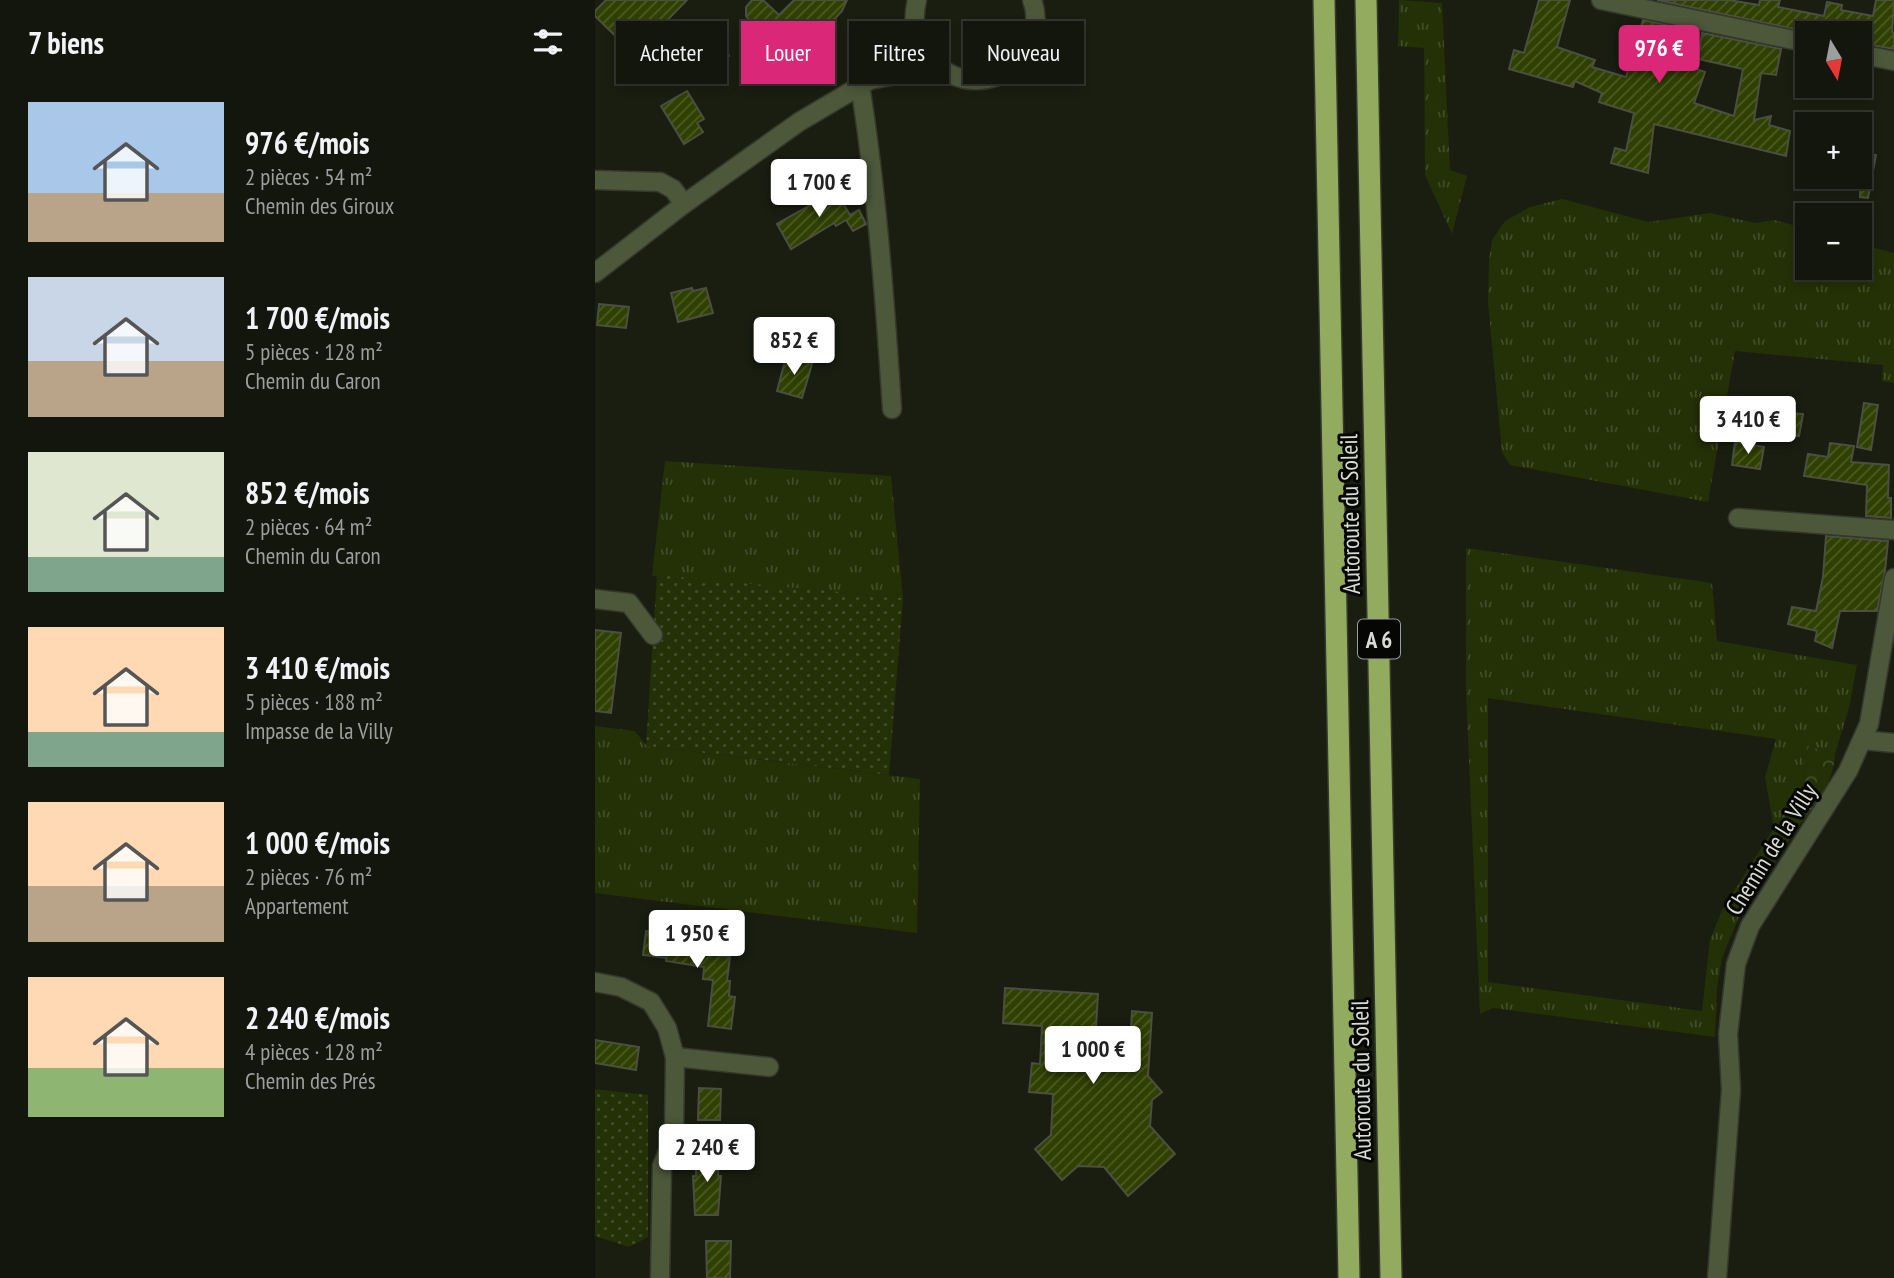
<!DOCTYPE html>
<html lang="fr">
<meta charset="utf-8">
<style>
:root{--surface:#13160d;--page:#1c1f16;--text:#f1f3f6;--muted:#9d9f9d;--line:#32352e;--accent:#db2777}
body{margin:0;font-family:"PT Sans Narrow",sans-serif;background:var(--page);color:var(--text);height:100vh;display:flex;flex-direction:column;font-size:26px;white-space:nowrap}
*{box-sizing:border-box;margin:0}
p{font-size:23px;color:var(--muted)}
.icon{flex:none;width:38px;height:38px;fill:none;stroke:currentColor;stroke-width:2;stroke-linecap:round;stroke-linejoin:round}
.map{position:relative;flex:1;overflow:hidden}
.side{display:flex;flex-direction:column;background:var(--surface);width:595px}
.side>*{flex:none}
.banner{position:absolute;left:21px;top:21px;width:665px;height:63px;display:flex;gap:14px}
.needle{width:46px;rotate:170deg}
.fabs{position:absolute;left:1200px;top:21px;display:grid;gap:14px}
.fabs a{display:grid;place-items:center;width:77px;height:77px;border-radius:0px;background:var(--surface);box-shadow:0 4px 10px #0003,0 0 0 2px var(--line);font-size:35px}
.price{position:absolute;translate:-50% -60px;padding:0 16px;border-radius:7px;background:#fff;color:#222;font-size:23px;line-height:46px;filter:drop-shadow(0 2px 4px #0008)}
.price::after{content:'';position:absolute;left:50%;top:42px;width:21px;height:16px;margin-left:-10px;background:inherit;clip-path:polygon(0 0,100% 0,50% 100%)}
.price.selected{background:var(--accent);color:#fff}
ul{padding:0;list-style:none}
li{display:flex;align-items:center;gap:21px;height:175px;padding:0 28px}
li span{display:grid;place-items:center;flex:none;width:196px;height:140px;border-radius:0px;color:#555}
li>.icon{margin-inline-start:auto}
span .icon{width:84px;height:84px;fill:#fffc;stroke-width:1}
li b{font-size:30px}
h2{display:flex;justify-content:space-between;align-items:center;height:84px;padding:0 28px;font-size:30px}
.tag{padding:0 24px;border-radius:0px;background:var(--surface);box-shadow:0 4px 10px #0003,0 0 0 2px var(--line);font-size:24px;line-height:63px}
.tag.selected{background:var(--accent);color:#fff}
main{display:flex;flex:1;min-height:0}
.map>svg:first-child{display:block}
.grass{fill:url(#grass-tufts);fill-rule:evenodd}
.forest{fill:url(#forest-crowns)}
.park{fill:url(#park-dots)}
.building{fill:url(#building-hatch);stroke:#4a4f41;stroke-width:2}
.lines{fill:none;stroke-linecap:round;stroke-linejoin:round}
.minor-casing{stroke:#34392c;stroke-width:21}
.tertiary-casing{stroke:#34392c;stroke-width:21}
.motorway-casing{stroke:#34392c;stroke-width:24}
.minor{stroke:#4d573a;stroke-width:18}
.tertiary{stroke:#4d573a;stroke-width:18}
.motorway{stroke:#92ab5f;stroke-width:21}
.labels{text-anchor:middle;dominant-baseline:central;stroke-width:6;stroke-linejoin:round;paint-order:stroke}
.shield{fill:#060704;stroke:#9a9c96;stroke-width:2}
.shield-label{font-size:23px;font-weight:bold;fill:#d9dcd4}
.street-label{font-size:24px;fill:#d9dcd4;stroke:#060704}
</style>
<main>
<section class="side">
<h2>7 biens<svg class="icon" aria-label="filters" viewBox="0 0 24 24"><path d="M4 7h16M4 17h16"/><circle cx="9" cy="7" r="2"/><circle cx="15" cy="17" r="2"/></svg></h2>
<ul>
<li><span style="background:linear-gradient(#a9c7e8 65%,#b9a48a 0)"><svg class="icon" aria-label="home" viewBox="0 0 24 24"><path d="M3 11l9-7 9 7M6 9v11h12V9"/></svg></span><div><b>976 €/mois</b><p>2 pièces · 54 m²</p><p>Chemin des Giroux</p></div></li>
<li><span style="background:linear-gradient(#c9d6e8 60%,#b9a48a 0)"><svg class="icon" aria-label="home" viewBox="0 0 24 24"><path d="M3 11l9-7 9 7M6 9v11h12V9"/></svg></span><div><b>1 700 €/mois</b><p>5 pièces · 128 m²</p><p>Chemin du Caron</p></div></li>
<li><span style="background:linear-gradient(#dfe7d0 75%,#7fa58c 0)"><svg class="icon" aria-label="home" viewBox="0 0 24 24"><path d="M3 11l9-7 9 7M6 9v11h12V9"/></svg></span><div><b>852 €/mois</b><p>2 pièces · 64 m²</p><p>Chemin du Caron</p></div></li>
<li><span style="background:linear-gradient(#ffd9b3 75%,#7fa58c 0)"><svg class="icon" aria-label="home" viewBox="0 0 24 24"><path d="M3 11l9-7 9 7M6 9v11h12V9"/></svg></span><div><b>3 410 €/mois</b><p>5 pièces · 188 m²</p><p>Impasse de la Villy</p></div></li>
<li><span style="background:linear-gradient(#ffd9b3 60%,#b9a48a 0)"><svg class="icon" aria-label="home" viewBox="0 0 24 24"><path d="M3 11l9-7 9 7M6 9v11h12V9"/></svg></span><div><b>1 000 €/mois</b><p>2 pièces · 76 m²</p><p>Appartement</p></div></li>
<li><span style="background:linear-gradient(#ffd9b3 65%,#8fb573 0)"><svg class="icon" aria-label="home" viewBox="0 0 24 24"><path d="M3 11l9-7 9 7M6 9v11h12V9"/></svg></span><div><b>2 240 €/mois</b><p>4 pièces · 128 m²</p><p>Chemin des Prés</p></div></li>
</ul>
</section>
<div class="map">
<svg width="1299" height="1278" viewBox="0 0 1299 1278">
<defs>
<pattern id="grass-tufts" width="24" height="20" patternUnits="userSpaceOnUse" patternTransform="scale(1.75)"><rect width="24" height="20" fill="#243006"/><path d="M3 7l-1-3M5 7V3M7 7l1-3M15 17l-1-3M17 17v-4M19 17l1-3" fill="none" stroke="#434d29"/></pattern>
<pattern id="forest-crowns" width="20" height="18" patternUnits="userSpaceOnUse" patternTransform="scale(1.75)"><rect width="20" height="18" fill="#243006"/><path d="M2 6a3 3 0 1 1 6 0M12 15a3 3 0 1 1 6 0" fill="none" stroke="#434d29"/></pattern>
<pattern id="park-dots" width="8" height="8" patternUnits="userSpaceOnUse" patternTransform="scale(1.75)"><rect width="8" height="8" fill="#243006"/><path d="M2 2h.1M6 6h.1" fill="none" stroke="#434d29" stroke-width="1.8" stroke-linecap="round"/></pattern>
<pattern id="building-hatch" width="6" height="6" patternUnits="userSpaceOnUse" patternTransform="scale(1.75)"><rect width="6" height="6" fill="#304001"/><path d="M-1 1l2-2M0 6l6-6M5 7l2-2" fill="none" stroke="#4d5b25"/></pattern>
</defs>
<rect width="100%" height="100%" fill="#191e11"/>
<g class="grass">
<polygon points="804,0 847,3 855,170 872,176 857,234 830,175 829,48 803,46"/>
<polygon points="967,199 1054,222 1115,213 1160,223 1179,220 1213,229 1213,268 1265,268 1265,244 1299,253 1299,383 1287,381 1288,365 1140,351 1113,502 915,465 907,452 893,302 894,260 897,240 910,221 935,207"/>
<polygon points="70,461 296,476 308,598 57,576"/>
<path d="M 871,548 L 1117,583 L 1122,641 L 1262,665 L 1254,708 L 1240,754 L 1212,746 L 1205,795 L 1205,824 L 1145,914 L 1127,958 L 1122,988 L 1120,1037 L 898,1008 L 885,1014 L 871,691 ZM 893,698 L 1181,739 L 1170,777 L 1179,828 L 1127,910 L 1115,940 L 1107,1011 L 893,982 Z"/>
<polygon points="0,726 40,731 52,746 325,779 322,933 0,893"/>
</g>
<path class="forest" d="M 1212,746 L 1240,754 C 1239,779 1223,807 1205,824 L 1205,795 Z"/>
<g class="park">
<polygon points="62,575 308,598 294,775 51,746"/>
<polygon points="0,1089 53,1095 53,1237 34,1247 0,1236"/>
</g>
<g class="building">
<polygon points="11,0 92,0 39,54 0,16 0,11"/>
<polygon points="157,0 168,0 184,15 199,0 252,0 247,11 190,73 177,55 182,50 163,33 151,16 151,7"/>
<polygon points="944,0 975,0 962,47 1000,60 997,67 1031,77 1048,20 1077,26 1071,57 1110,72 1099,103 1139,116 1148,69 1103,59 1107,33 1186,49 1181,75 1166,73 1159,120 1176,116 1174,125 1195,131 1191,156 1059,124 1053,173 1016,163 1020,148 1031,151 1039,113 1004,102 1007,93 980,81 978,87 914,69 919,50 929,53"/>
<polygon points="1062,0 1134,0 1164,5 1165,0 1185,0 1183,7 1229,16 1232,2 1247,5 1246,10 1278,16 1281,0 1299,0 1297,32 1299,33 1299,49 1265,43 1265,33 1218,33"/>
<polygon points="122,37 134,56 116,66 114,63 79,84 69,68"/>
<polygon points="92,91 109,119 102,123 108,132 89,144 66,106"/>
<polygon points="1265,152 1281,155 1273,198 1265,197"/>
<polygon points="238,186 255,215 264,210 271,224 258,231 251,220 241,226 239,223 196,249 182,224 226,199 223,195"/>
<polygon points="97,288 98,291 111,288 118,313 83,322 76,293"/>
<polygon points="4,304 34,307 31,328 2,325"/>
<polygon points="191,357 217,364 207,398 182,391"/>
<polygon points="1269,403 1283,405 1276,450 1262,447"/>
<polygon points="1164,409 1208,414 1204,436 1161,429"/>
<polygon points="1140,442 1169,447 1165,469 1137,465"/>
<polygon points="1235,443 1259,446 1256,462 1294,465 1293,498 1296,498 1296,518 1271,516 1272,485 1209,476 1213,454 1233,457"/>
<polygon points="1231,536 1293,541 1290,571 1282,611 1245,611 1237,648 1220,641 1222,631 1193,624 1197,607 1221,611 1228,577"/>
<polygon points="0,630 26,633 16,713 0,711"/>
<polygon points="51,931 91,935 91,939 112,941 111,954 135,957 132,981 135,981 134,996 140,997 136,1029 113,1026 118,980 108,979 109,967 71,961 71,958 48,955"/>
<polygon points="410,988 503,994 501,1027 536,1030 537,1011 557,1013 553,1076 567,1092 557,1100 555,1126 580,1154 533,1196 509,1167 483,1166 467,1180 440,1149 456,1135 458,1094 434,1092 437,1063 445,1064 447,1026 408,1023"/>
<polygon points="0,1040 44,1047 41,1070 0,1063"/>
<polygon points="104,1088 126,1089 125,1120 103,1120"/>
<polygon points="124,1152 123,1176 126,1176 123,1215 100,1215 98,1176 101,1176 101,1153"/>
<polygon points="111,1241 136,1241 135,1278 112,1278"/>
</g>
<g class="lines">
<g class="minor-casing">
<g id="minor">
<polyline points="1006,0 1213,43"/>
<polyline points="1265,54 1299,61"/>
<path d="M 265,85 C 282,192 290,301 297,409"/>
<polyline points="0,180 65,182 78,189 89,204"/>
<polyline points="1143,518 1299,530"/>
<polyline points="0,599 34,603 58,635"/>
<polyline points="1267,740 1299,743"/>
<polyline points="0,982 26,987 56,1002 72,1028 80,1057 79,1136 67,1166 65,1278"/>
<polyline points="80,1057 174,1067"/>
<polyline points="1122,1278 1136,1090 1133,1034 1141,964 1155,926 1253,771 1274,724 1299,578"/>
</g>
</g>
<g class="tertiary-casing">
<g id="tertiary">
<path d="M 322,0 C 304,72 397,112 433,48 C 441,33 443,15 437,0"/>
<polyline points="275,80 319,28"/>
<polyline points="0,273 89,204 204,122 275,80 342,67"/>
</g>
</g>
<g class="motorway-casing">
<g id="motorway">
<polyline points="729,0 754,1278"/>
<polyline points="771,0 796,1278"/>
</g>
</g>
<use href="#minor" class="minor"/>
<use href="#tertiary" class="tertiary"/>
<use href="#motorway" class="motorway"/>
</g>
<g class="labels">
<rect class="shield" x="763" y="619.5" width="42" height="39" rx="5"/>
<g class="shield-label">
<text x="784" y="639">A 6</text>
</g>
<g class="street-label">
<text transform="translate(755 514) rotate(-91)">Autoroute du Soleil</text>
<text transform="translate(1176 849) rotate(-58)">Chemin de la Villy</text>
<text transform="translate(766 1080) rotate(-91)">Autoroute du Soleil</text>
</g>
</g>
</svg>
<div class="fabs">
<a><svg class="needle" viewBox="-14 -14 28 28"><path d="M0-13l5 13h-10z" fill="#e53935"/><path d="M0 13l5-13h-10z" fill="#9d9f9d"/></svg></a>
<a>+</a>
<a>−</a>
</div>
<b class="price selected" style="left:1064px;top:85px">976 €</b>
<b class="price" style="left:224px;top:219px">1 700 €</b>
<b class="price" style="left:199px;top:377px">852 €</b>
<b class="price" style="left:1153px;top:456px">3 410 €</b>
<b class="price" style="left:102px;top:970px">1 950 €</b>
<b class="price" style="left:498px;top:1086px">1 000 €</b>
<b class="price" style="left:112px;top:1184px">2 240 €</b>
<div class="banner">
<a class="tag">Acheter</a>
<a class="tag selected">Louer</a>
<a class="tag">Filtres</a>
<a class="tag">Nouveau</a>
</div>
</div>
</main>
